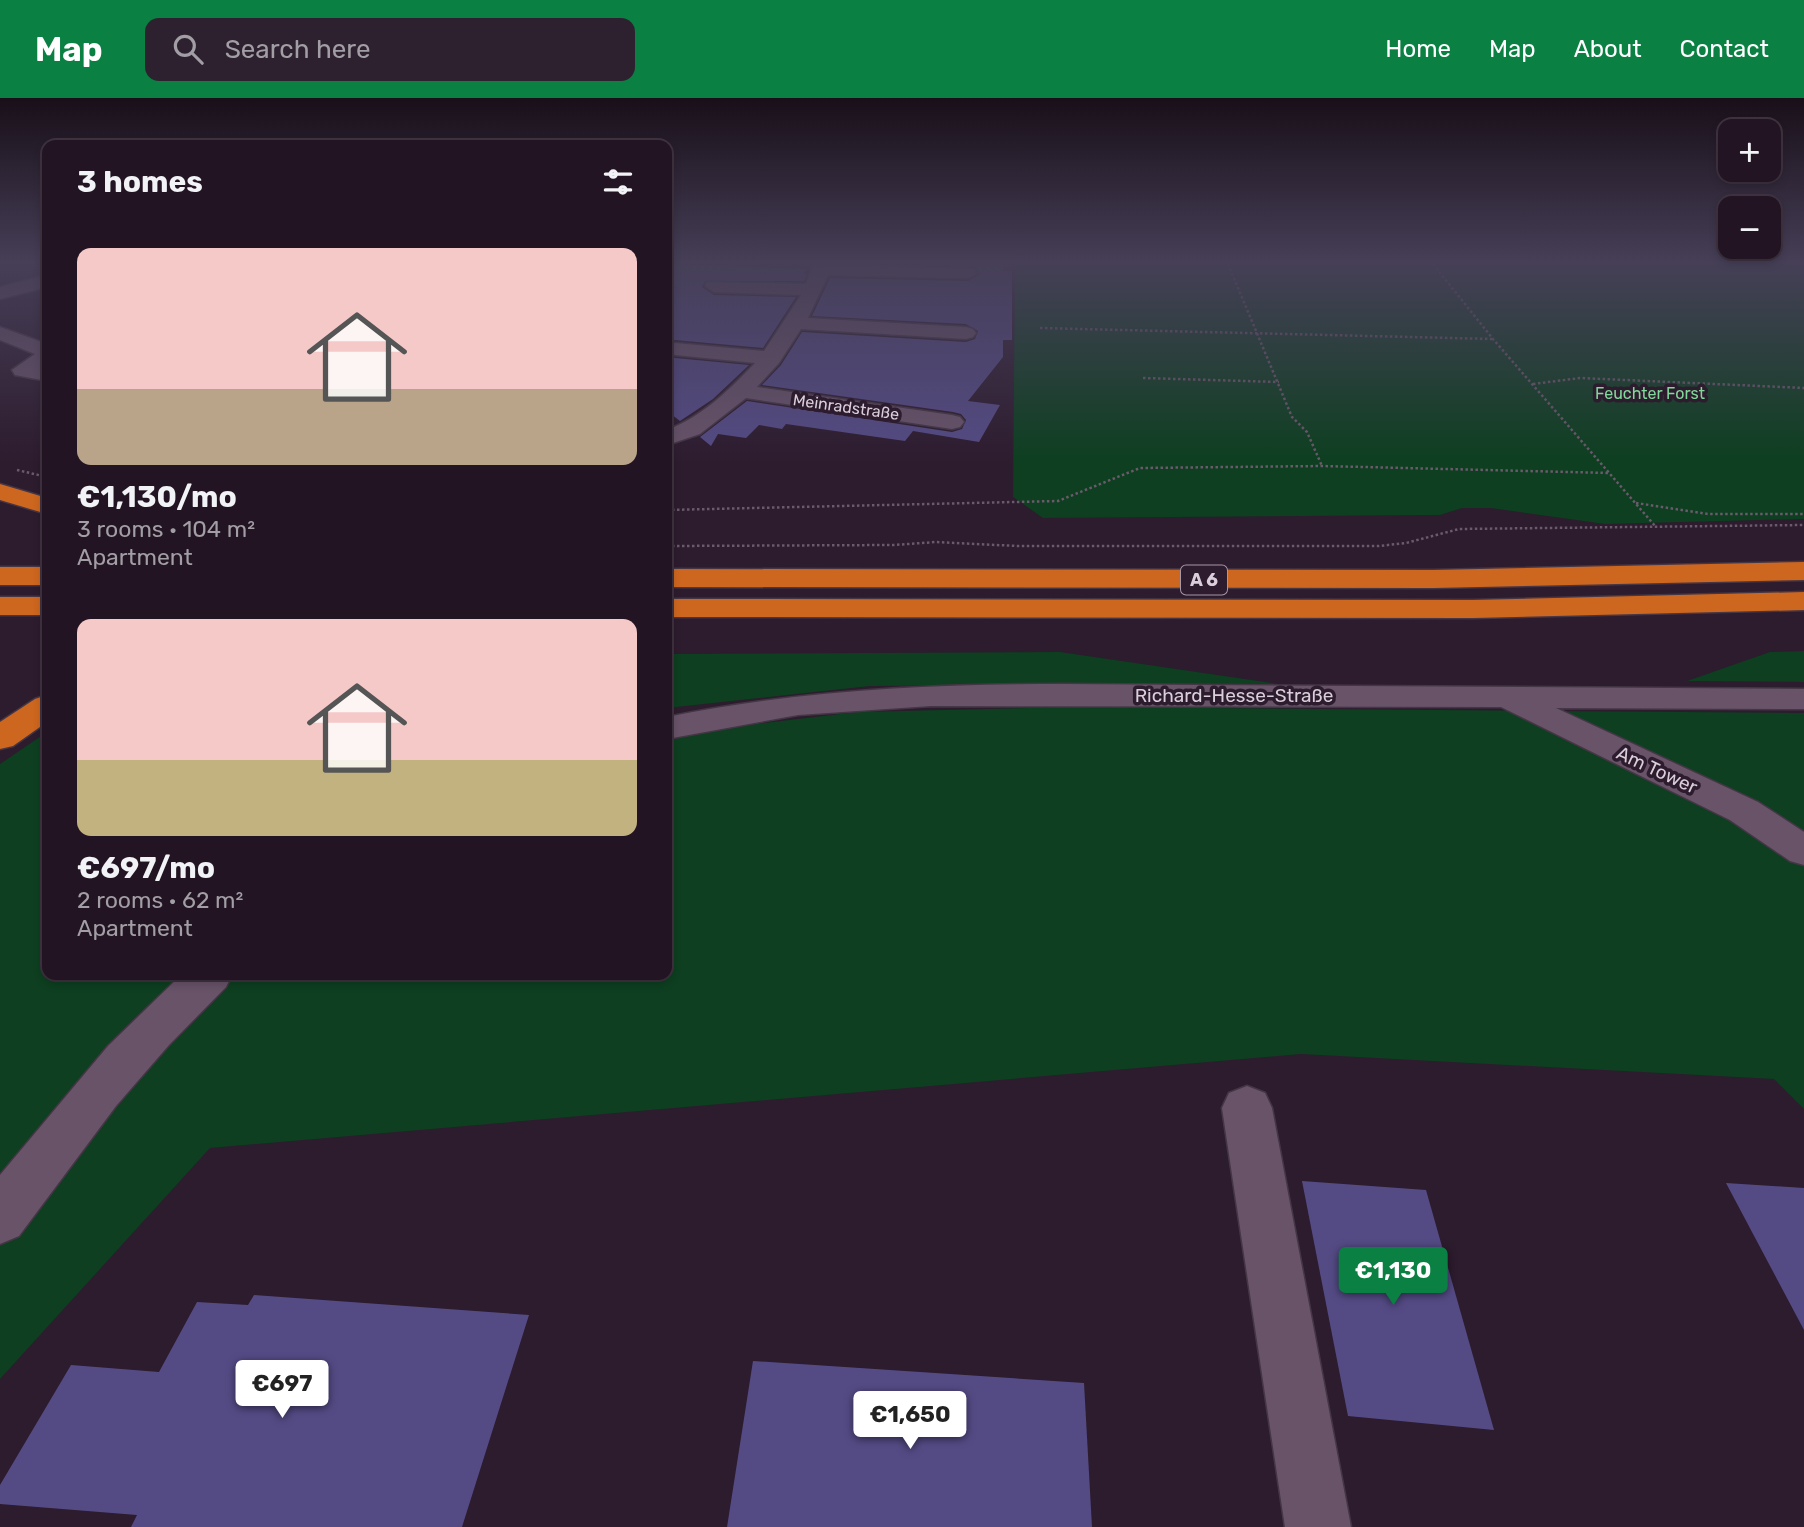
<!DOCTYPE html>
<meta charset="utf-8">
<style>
:root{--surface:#221422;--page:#2e212f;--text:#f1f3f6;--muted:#a29ea5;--line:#3f3340;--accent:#0b8043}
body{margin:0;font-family:Rubik,sans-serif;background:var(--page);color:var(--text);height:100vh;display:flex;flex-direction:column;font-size:26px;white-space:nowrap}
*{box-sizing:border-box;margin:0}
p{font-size:23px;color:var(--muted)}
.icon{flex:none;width:38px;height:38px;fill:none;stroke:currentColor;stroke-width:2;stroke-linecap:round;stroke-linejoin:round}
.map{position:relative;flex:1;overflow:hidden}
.details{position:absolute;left:42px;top:42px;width:630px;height:840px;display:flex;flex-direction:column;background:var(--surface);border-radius:14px;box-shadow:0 4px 10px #0003,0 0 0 2px var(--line)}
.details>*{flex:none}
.tools{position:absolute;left:1718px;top:21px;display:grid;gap:14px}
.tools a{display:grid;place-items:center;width:63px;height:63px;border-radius:14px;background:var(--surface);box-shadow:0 4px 10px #0003,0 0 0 2px var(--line);font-size:35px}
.price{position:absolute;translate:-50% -60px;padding:0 16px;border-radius:7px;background:#fff;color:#222;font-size:23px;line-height:46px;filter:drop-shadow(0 2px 4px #0008)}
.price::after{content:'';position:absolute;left:50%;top:42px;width:21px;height:16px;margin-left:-10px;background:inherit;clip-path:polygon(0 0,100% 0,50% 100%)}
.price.selected{background:var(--accent);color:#fff}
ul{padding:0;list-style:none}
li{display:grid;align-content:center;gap:14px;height:371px;padding:0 35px}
li span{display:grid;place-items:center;height:217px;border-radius:14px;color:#555}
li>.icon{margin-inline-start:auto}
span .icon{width:126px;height:126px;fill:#fffc;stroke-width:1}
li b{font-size:30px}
h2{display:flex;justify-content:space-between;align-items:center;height:84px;padding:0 35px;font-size:30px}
header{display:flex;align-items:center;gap:42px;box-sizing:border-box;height:98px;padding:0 35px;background:var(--accent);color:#fff}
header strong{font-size:33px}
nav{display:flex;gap:38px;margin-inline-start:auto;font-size:24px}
.search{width:490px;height:63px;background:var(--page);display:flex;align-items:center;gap:18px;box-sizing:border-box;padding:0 24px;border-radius:14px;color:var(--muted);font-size:26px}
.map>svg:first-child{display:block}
.green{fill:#0d3f20}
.building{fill:#544b85}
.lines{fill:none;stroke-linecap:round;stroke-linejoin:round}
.minor-casing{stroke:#443645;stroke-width:3}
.highway-casing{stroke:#443645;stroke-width:3}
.path{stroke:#6a5a6b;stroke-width:2.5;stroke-dasharray:2.5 2.5;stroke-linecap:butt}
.minor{fill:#685369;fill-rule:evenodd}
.highway{fill:#cd661f;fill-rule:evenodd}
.labels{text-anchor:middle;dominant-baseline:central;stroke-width:7;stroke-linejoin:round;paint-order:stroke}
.far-park-label{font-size:16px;fill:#80d899;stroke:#2d1b2e}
.far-street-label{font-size:16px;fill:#dacedb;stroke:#2d1b2e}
.shield{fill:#2d1b2e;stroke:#a698a7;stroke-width:2}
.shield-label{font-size:18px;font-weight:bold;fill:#dacedb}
.street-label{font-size:19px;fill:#dacedb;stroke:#2d1b2e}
</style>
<header>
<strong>Map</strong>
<div class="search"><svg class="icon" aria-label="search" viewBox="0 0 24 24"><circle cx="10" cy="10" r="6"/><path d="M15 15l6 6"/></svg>Search here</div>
<nav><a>Home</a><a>Map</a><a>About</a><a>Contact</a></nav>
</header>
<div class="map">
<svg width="1804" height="1429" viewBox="0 0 1804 1429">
<rect width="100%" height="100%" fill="#2d1b2e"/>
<g class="green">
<polygon points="1015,166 1804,166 1804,421 1605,426 1491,410 1462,410 1440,417 1043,420 1013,399"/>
<polygon points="1804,553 1804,584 1687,583 1770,554"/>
<polygon points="1060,554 1279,586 870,588 667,610 667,556"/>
<polygon points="1075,609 1804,615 1804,1011 1774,981 1301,956 210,1050 0,1281 0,666 47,634 47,877 667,877 667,642 696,633 857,614"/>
</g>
<g class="building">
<polygon points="667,166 806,171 804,176 807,176 804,183 705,183 702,189 714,197 796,199 763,250 675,242 667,245 667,200 675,189 667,189"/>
<polygon points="908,166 1004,166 1003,173 1012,173 1012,242 1003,242 1003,259 968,303 1000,307 979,344 913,333 905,343 786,326 782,331 759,327 746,340 718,336 711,348 700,339 747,303 952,334 962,331 966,322 961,316 953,314 762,287 781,267 802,234 966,244 975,241 978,233 966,226 812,218 830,180 968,183 980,176 974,168"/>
<polygon points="667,257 675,260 749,267 713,301 680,323 667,313"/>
<polygon points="1302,1083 1426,1092 1494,1332 1348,1318"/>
<polygon points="1726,1085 1804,1090 1804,1232"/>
<polygon points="254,1197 529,1217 462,1429 131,1429 137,1417 0,1406 0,1387 71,1267 159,1274 197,1204 248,1207"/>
<polygon points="753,1263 1084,1285 1092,1429 727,1429"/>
</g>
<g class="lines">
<g class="minor-casing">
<g id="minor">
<path d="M 814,166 L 974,171 L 977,175 L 968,180 L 828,177 L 808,220 L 966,229 L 973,231 L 976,235 L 973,239 L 966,241 L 801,231 L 779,265 L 757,289 L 952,317 L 960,319 L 964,324 L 960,329 L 952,331 L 746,300 L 700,336 L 667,347 L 667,332 C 703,318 729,292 755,265 L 675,257 L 668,255 L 668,247 L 675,245 L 764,253 L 801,197 L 714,194 L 705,188 L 707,184 L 806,186 Z"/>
<polygon points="47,177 47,189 0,201 0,189"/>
<polygon points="0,229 47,246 47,266 43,269 47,269 47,283 15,277 12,272 35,256 0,242"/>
<path d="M 1064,586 L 1804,591 L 1804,611 L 1556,610 L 1758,704 L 1804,734 L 1804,767 L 1790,763 L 1730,722 L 1501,609 L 931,608 L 798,617 L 667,641 L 667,619 C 799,592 930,586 1064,586 Z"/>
<polygon points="181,877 232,877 226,889 169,947 116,1008 19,1138 0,1146 0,1077 108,948"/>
<polygon points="1247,988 1265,995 1272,1010 1351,1429 1285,1429 1222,1010 1229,995"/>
</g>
</g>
<g class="highway-casing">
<g id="highway">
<polygon points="0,386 47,400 47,416 0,402"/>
<polygon points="1804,464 1804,482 1433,490 667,489 667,471 1433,472"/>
<rect x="0" y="469" width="47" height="18"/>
<polygon points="1804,494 1804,512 1473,520 667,519 667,501 1473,502"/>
<rect x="0" y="499" width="47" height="18"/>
<polygon points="47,597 47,624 13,648 0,651 0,624 35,601"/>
</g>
</g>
<g class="path">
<polyline points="1228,166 1292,319 1307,334 1322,368"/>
<polyline points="1433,166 1493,241 1656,429"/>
<polyline points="1040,230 1493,241"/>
<polyline points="1143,280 1279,284"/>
<polyline points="1533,286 1580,280 1804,290"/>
<polyline points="17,372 47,379"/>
<polyline points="1636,405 1708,416 1804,416"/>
<polyline points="667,412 1058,403 1140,370 1322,368 1610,375"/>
<polyline points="667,448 894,447 936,444 1017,448 1379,448 1406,445 1459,431 1804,427"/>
</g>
<use href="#minor" class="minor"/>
<use href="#highway" class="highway"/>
</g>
<linearGradient id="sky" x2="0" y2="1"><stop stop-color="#190f19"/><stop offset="0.45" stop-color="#463f57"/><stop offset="1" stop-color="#463f57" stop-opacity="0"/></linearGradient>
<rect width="1804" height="366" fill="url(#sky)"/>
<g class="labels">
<g class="far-park-label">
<text x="1650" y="295">Feuchter Forst</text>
</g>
<g class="far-street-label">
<text transform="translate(846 309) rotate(8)">Meinradstraße</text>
</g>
<rect class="shield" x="1181" y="467.5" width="46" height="29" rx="5"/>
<g class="shield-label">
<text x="1204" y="482">A 6</text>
</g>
<g class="street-label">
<text x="1234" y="597">Richard-Hesse-Straße</text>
<text transform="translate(1657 672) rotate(25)">Am Tower</text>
</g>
</g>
</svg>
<div class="tools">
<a>+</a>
<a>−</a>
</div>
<b class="price selected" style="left:1393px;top:1209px">€1,130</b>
<b class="price" style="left:282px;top:1322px">€697</b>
<b class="price" style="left:910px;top:1353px">€1,650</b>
<section class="details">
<h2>3 homes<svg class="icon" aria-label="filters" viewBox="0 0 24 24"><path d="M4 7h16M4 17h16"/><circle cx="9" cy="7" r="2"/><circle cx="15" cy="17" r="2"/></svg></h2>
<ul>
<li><span style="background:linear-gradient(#f6c9c9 65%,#b9a48a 0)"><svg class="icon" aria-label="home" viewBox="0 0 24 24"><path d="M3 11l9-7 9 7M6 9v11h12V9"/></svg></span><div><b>€1,130/mo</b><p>3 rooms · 104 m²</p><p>Apartment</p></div></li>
<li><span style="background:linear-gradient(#f6c9c9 65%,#c2b280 0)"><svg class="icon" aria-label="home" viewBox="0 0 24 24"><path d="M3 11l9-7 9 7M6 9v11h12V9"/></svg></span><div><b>€697/mo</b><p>2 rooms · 62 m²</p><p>Apartment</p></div></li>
</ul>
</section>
</div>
